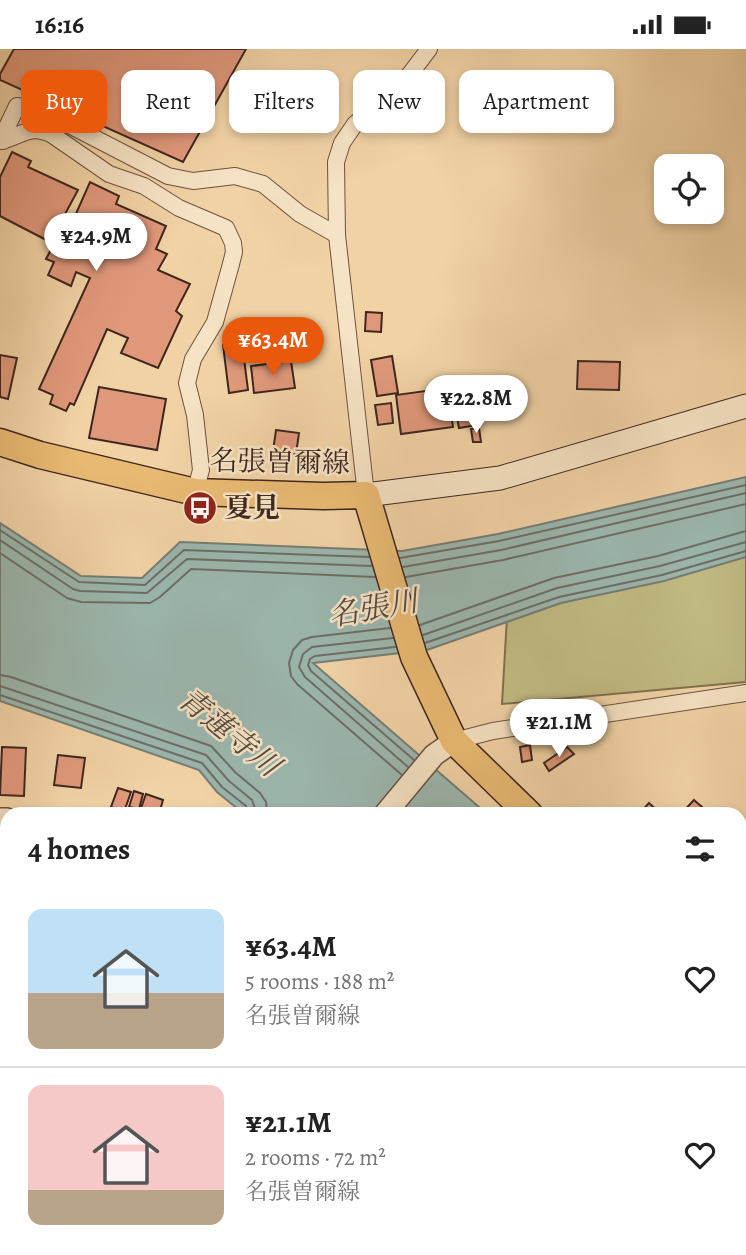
<!DOCTYPE html>
<meta charset="utf-8">
<style>
:root{--surface:#fff;--page:#f2f2f2;--text:#222;--muted:#767676;--line:#e0e0e0;--accent:#ea580c}
body{margin:0;font-family:Alegreya,"Noto Serif JP",serif;background:var(--page);color:var(--text);height:100vh;display:flex;flex-direction:column;font-size:26px;white-space:nowrap}
*{box-sizing:border-box;margin:0}
p{font-size:23px;color:var(--muted)}
.icon{flex:none;width:38px;height:38px;fill:none;stroke:currentColor;stroke-width:2;stroke-linecap:round;stroke-linejoin:round}
.map{position:relative;flex:1;overflow:hidden}
.sheet{position:absolute;left:0px;top:758px;width:747px;height:450px;display:flex;flex-direction:column;background:var(--surface);border-radius:21px 21px 0 0;box-shadow:0 4px 10px #0003}
.sheet>*{flex:none}
.hud{position:absolute;left:21px;top:21px;width:705px;height:63px;display:flex;gap:14px}
.controls{position:absolute;left:654px;top:105px;display:grid;gap:14px}
.controls a{display:grid;place-items:center;width:70px;height:70px;border-radius:14px;background:var(--surface);box-shadow:0 4px 10px #0003;font-size:35px}
.price{position:absolute;translate:-50% -60px;padding:0 16px;border-radius:24px;background:#fff;color:#222;font-size:23px;line-height:46px;filter:drop-shadow(0 2px 4px #0008)}
.price::after{content:'';position:absolute;left:50%;top:42px;width:21px;height:16px;margin-left:-10px;background:inherit;clip-path:polygon(0 0,100% 0,50% 100%)}
.price.current{background:var(--accent);color:#fff}
ul{padding:0;list-style:none}
li{display:flex;align-items:center;gap:21px;height:175px;padding:0 28px}
li+li{border-top:2px solid var(--line)}
li span{display:grid;place-items:center;flex:none;width:196px;height:140px;border-radius:14px;color:#555}
li>.icon{margin-inline-start:auto}
span .icon{width:84px;height:84px;fill:#fffc;stroke-width:1}
li b{font-size:30px}
h2{display:flex;justify-content:space-between;align-items:center;height:84px;padding:0 28px;font-size:30px}
.pill{padding:0 24px;border-radius:14px;background:var(--surface);box-shadow:0 4px 10px #0003;font-size:24px;line-height:63px}
.pill.current{background:var(--accent);color:#fff}
.status{display:flex;justify-content:space-between;align-items:center;height:49px;padding:0 35px;background:var(--surface);direction:ltr}
.status svg{height:19px;fill:currentColor}
.map>svg:first-child{display:block}
.green{fill:#c0ba82;stroke:#807050;stroke-width:2}
.water{fill:#9bb6ad;stroke:#767d74;stroke-width:2}
.lines{fill:none;stroke-linecap:round;stroke-linejoin:round}
.shore{stroke:#6d6e66;stroke-width:2}
.building{fill:#e0987b;stroke:#3f271f;stroke-width:2}
.minor-casing{stroke:#6c5240;stroke-width:18}
.tertiary-casing{stroke:#6c5240;stroke-width:24}
.secondary-casing{stroke:#3f271f;stroke-width:25}
.primary-casing{stroke:#3f271f;stroke-width:29}
.minor{stroke:#f6e2c4;stroke-width:16}
.tertiary{stroke:#f6e2c4;stroke-width:21}
.secondary{stroke:#f6e2c4;stroke-width:23}
.primary{stroke:#e8b972;stroke-width:26}
.labels{text-anchor:middle;dominant-baseline:central;stroke-width:5;stroke-linejoin:round;paint-order:stroke}
.street-label{font-size:28px;fill:#3f271f;stroke:#f6e2c4}
.poi-label{font-size:28px;font-weight:bold;fill:#3f271f;stroke:#f6e2c4;text-anchor:start}
.water-label{font-size:30px;font-style:italic;fill:#564b42;stroke:#f6e2c4}
</style>
<div class="status"><b>16:16</b><svg viewBox="0 0 49 12"><path d="M0 12V9h3v3zM5 12V6h3v6zM10 12V3h3v9zM15 12V0h3v12zM26 1h20v11H26zM47 4h2v5h-2z"/></svg></div>
<div class="map">
<svg width="746" height="1206" viewBox="0 0 746 1206">
<rect width="100%" height="100%" fill="#f1d2a5"/>
<filter id="stains"><feTurbulence type="fractalNoise" baseFrequency=".00286" numOctaves="4"/><feColorMatrix values="0 0 0 0 .2 0 0 0 0 .09 0 0 0 0 .02 0 0 0 .5 -.17"/></filter>
<radialGradient id="worn" r=".72"><stop offset=".6" stop-color="#630" stop-opacity="0"/><stop offset="1" stop-color="#630" stop-opacity=".3"/></radialGradient>
<g class="green">
<polygon points="746,480 746,633 502,655 507,568"/>
<polygon points="0,1127 7,1135 7,1200 89,1201 80,1206 0,1206"/>
<polygon points="171,1200 711,1201 706,1206 162,1206"/>
</g>
<g class="water">
<polygon points="746,428 746,508 664,532 561,554 427,601 313,614 487,765 244,765 217,743 199,721 0,652 0,474 81,527 142,529 180,493 402,502 498,485"/>
<polygon points="740,1017 746,1022 746,1206 736,1206 731,1201 740,1200"/>
</g>
<g class="lines">
<g class="shore">
<polyline points="0,481 79,533 145,536 184,501 369,508"/>
<polyline points="0,491 73,540 80,542 147,544 187,510 371,517"/>
<polyline points="0,504 67,549 81,553 150,554 160,548 191,520 375,528"/>
<polyline points="400,509 499,492 746,436"/>
<polyline points="403,518 501,501 746,444"/>
<polyline points="406,528 503,511 746,455"/>
<polyline points="420,576 554,529 658,507 746,482"/>
<polyline points="390,579 312,588 302,591 293,601 289,614 291,627 297,635 402,726"/>
<polyline points="423,586 557,539 660,517 746,493"/>
<polyline points="393,589 312,598 303,605 299,618 305,628 408,718"/>
<polyline points="425,594 559,548 662,526 746,502"/>
<polyline points="395,598 315,607 310,610 308,616 311,622 414,711"/>
<polyline points="0,626 11,628 211,697 236,724 260,744 266,753 267,765"/>
<polyline points="0,637 206,706 229,732 252,751 257,765"/>
<polyline points="0,646 202,714 222,738 246,757 248,765"/>
</g>
</g>
<g class="building">
<polygon points="14,0 246,0 183,113 0,31 0,25"/>
<polygon points="12,103 31,112 28,118 78,141 64,167 69,169 55,191 63,194 90,133 119,147 116,155 166,177 156,200 167,205 158,221 190,235 176,262 182,267 158,319 121,304 128,289 107,280 74,356 70,354 66,362 50,355 53,346 39,340 90,229 76,223 71,237 48,226 54,213 46,210 54,195 0,167 0,128"/>
<polygon points="366,263 382,264 381,283 365,282"/>
<polygon points="242,294 248,341 229,344 223,296"/>
<polygon points="0,306 17,309 8,350 0,348"/>
<polygon points="392,307 398,344 377,347 371,311"/>
<polygon points="291,312 295,339 254,344 251,317"/>
<polygon points="578,312 620,313 619,341 577,340"/>
<polygon points="469,333 477,376 459,379 451,337"/>
<polygon points="99,338 166,350 157,401 89,389"/>
<polygon points="447,339 453,378 401,385 396,346"/>
<polygon points="391,354 393,374 378,376 375,356"/>
<polygon points="479,379 481,393 473,393 471,380"/>
<polygon points="276,381 299,384 296,405 273,402"/>
<polygon points="530,696 532,711 522,713 520,698"/>
<polygon points="2,698 26,699 24,747 0,746"/>
<polygon points="567,698 574,705 549,722 544,714"/>
<polygon points="58,706 85,709 81,739 54,736"/>
<polygon points="118,739 131,743 124,763 111,758"/>
<polygon points="134,742 143,745 139,760 129,758"/>
<polygon points="146,745 163,751 159,765 140,762"/>
<polygon points="694,751 710,765 681,765"/>
<polygon points="649,754 661,765 639,765"/>
<rect x="0" y="772" width="7" height="18"/>
<rect x="0" y="796" width="7" height="37"/>
<polygon points="746,816 746,859 743,864 740,863 740,825"/>
<polygon points="0,876 7,877 7,910 0,910"/>
<polygon points="0,944 7,945 7,968 0,967"/>
<polygon points="2,969 7,970 7,995 0,995"/>
<rect x="0" y="1001" width="7" height="25"/>
</g>
<g class="lines">
<g class="minor-casing">
<g id="minor">
<path d="M 0,92 C 21,88 27,75 51,85 L 109,125 L 144,137 L 179,159 L 226,179 L 233,194 L 234,203 L 231,215 L 215,273 L 193,310 L 187,334 L 195,366 L 201,421 L 195,443"/>
<polyline points="3,92 5,82 17,57 48,65 168,127 193,132 235,127 263,135 300,165 337,186"/>
<polyline points="366,446 337,186 336,113 342,94 355,75 404,33 429,0"/>
<polyline points="454,692 493,682 746,644"/>
<polyline points="0,1117 7,1116"/>
<polyline points="160,1206 170,1200"/>
</g>
</g>
<g class="tertiary-casing">
<g id="tertiary">
<polyline points="385,765 434,706 454,692"/>
<polyline points="0,770 7,770"/>
</g>
</g>
<g class="secondary-casing">
<polyline id="secondary" points="366,446 500,429 746,357"/>
</g>
<g class="primary-casing">
<g id="primary">
<polyline points="0,393 40,406 195,443 323,447 366,446 414,608 454,692 529,765"/>
<polyline points="740,944 746,948"/>
</g>
</g>
<use href="#minor" class="minor"/>
<use href="#tertiary" class="tertiary"/>
<use href="#secondary" class="secondary"/>
<use href="#primary" class="primary"/>
</g>
<defs>
<g id="bus-disc" transform="scale(1.75)"><circle r="9.5" fill="#8f2418" stroke="#f6e2c4"/><path d="M-5-6H5V4H4V6H2V4H-2V6H-4V4H-5ZM-3.5-4V0h7V-4ZM-3.5 1.2v1.5H-2V1.2ZM2 1.2v1.5H3.5V1.2Z" fill="#fff"/></g>
</defs>
<g fill-rule="evenodd">
<use href="#bus-disc" x="200" y="459"/>
</g>
<g class="labels">
<g class="street-label">
<text transform="translate(280 413) rotate(1)">名張曽爾線</text>
</g>
<g class="poi-label">
<text x="224" y="459">夏見</text>
</g>
<g class="water-label">
<text transform="translate(373 559) rotate(-10)">名張川</text>
<text transform="translate(229 683) rotate(39)">青蓮寺川</text>
</g>
</g>
<rect width="100%" height="100%" filter="url(#stains)"/>
<rect width="100%" height="100%" fill="url(#worn)"/>
</svg>
<div class="controls">
<a><svg class="icon" aria-label="locate" viewBox="0 0 24 24"><circle cx="12" cy="12" r="6"/><path d="M12 2v4M12 18v4M2 12h4M18 12h4"/></svg></a>
</div>
<b class="price" style="left:96px;top:224px">¥24.9M</b>
<b class="price current" style="left:273px;top:328px">¥63.4M</b>
<b class="price" style="left:476px;top:386px">¥22.8M</b>
<b class="price" style="left:559px;top:710px">¥21.1M</b>
<div class="hud">
<a class="pill current">Buy</a>
<a class="pill">Rent</a>
<a class="pill">Filters</a>
<a class="pill">New</a>
<a class="pill">Apartment</a>
</div>
<section class="sheet">
<h2>4 homes<svg class="icon" aria-label="filters" viewBox="0 0 24 24"><path d="M4 7h16M4 17h16"/><circle cx="9" cy="7" r="2"/><circle cx="15" cy="17" r="2"/></svg></h2>
<ul>
<li><span style="background:linear-gradient(#bfe0f5 60%,#b9a48a 0)"><svg class="icon" aria-label="home" viewBox="0 0 24 24"><path d="M3 11l9-7 9 7M6 9v11h12V9"/></svg></span><div><b>¥63.4M</b><p>5 rooms · 188 m²</p><p>名張曽爾線</p></div><svg class="icon" aria-label="heart" viewBox="0 0 24 24"><path d="M12 20l-8-8c-3-5 5-10 8-4 3-6 11-1 8 4z"/></svg></li>
<li><span style="background:linear-gradient(#f6c9c9 75%,#b9a48a 0)"><svg class="icon" aria-label="home" viewBox="0 0 24 24"><path d="M3 11l9-7 9 7M6 9v11h12V9"/></svg></span><div><b>¥21.1M</b><p>2 rooms · 72 m²</p><p>名張曽爾線</p></div><svg class="icon" aria-label="heart" viewBox="0 0 24 24"><path d="M12 20l-8-8c-3-5 5-10 8-4 3-6 11-1 8 4z"/></svg></li>
</ul>
</section>
</div>
